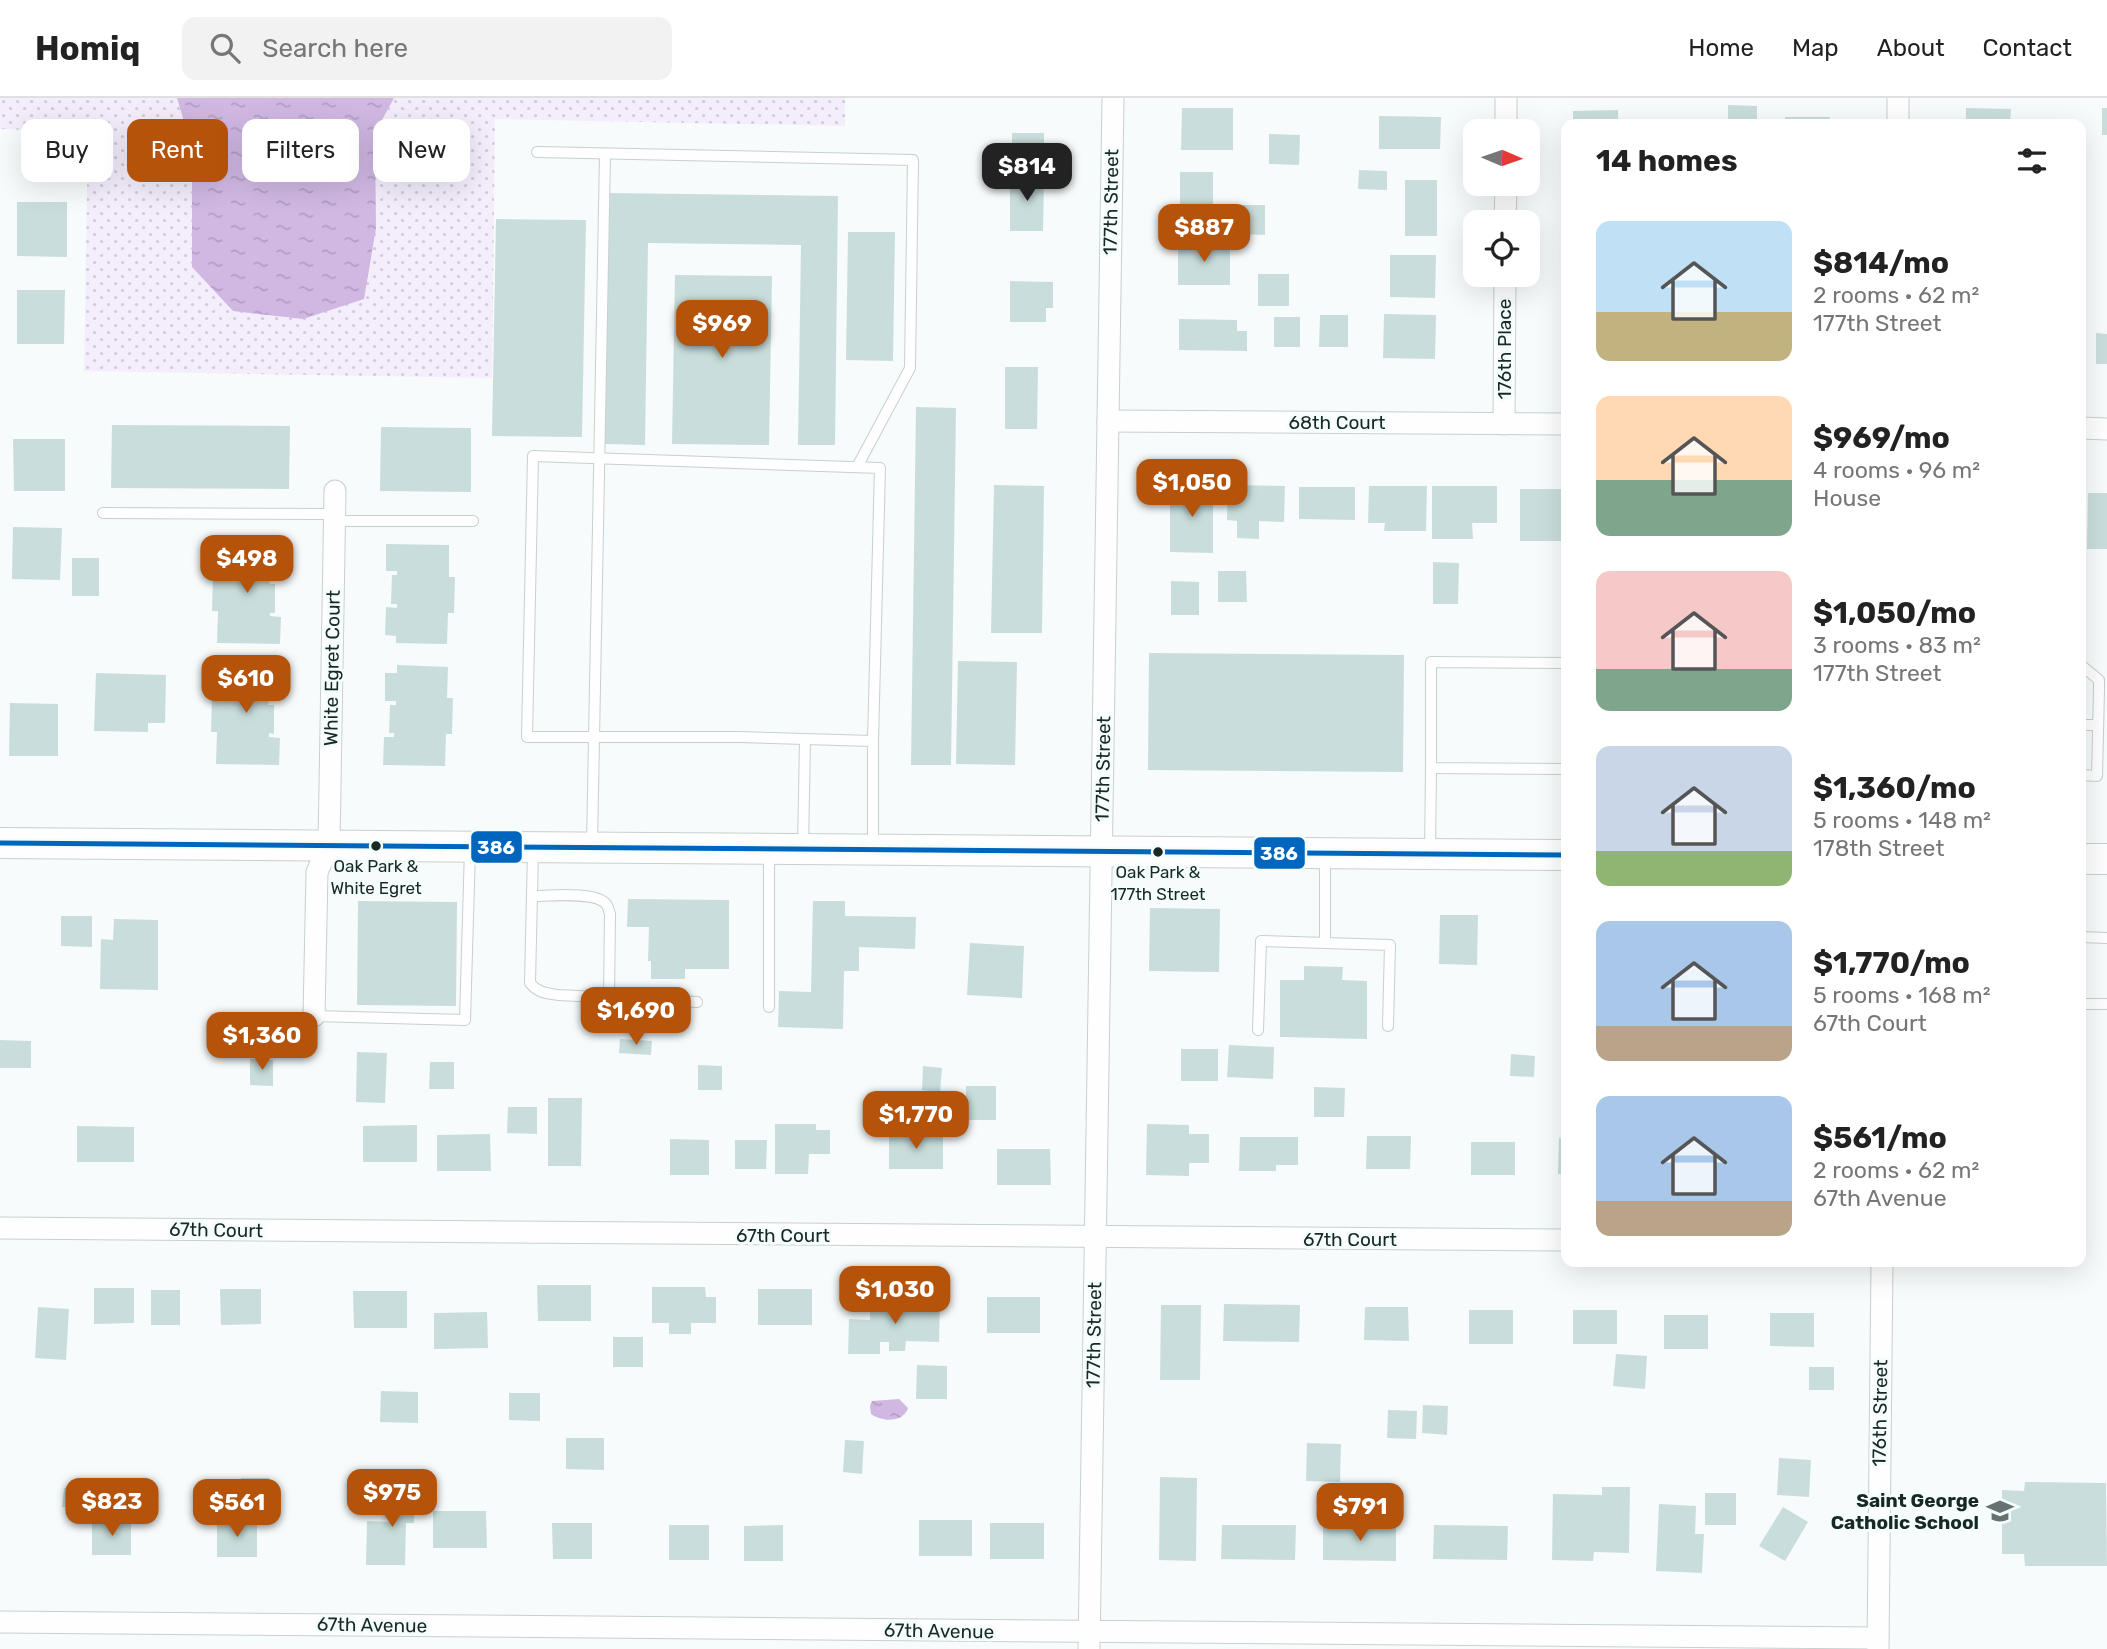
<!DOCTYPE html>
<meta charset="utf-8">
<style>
:root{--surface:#fff;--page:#f2f2f2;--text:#222;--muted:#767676;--line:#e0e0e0;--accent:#b45309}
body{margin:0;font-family:Rubik,sans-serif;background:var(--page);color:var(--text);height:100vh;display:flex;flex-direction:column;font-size:26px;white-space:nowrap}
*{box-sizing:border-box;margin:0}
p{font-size:23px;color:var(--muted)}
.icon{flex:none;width:38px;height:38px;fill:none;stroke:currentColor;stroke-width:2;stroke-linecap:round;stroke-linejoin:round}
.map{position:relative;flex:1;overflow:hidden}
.drawer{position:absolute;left:1561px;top:21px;width:525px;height:1148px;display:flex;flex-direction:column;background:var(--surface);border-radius:14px;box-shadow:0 7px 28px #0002}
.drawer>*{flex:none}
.banner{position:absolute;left:21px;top:21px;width:665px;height:63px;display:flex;gap:14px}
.needle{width:46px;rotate:92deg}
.controls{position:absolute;left:1463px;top:21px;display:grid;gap:14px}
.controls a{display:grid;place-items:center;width:77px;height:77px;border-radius:14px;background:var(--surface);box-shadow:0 7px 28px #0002;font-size:35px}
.price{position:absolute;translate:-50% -60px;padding:0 16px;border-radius:14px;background:var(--accent);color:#fff;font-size:23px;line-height:46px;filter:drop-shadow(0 2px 4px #0008)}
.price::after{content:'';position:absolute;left:50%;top:42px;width:21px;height:16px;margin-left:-10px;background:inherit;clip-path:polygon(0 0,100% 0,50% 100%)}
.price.selected{background:#222;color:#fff}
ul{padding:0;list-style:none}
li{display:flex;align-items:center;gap:21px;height:175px;padding:0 35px}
li span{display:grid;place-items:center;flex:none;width:196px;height:140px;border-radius:14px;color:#555}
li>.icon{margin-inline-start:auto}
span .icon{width:84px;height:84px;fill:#fffc;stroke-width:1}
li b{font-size:30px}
h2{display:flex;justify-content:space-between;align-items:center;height:84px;padding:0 35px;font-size:30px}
.tag{padding:0 24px;border-radius:14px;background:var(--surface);box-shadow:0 7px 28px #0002;font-size:24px;line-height:63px}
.tag.selected{background:var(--accent);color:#fff}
header{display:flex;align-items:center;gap:42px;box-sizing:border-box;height:98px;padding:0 35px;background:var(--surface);border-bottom:2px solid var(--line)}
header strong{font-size:33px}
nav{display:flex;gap:38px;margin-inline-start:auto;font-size:24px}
.search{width:490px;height:63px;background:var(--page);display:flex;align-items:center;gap:18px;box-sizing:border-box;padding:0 24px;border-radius:14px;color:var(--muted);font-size:26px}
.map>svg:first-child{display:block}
.grass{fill:url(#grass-dots)}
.water{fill:url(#water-ripples)}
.building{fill:#c9dedc}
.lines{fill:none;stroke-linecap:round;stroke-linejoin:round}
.lane-casing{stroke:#c6d0cf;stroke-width:12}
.street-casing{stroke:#c6d0cf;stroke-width:23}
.secondary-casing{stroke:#c6d0cf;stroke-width:32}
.lane{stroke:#fefefe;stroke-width:10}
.street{stroke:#fefefe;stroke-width:21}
.secondary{stroke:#fefefe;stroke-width:30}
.bus-1-casing{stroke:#f5fdfc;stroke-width:10}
.bus-1{stroke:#0065bd;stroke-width:5}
.bus-dot{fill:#172826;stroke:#f5fdfc;stroke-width:2.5}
.labels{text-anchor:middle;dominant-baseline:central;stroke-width:6;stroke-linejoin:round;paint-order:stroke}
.bus-label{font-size:17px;fill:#172826;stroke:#f5fdfc}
.street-label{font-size:19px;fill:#172826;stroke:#f5fdfc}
.poi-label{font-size:19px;font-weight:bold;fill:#172826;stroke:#f5fdfc;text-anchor:end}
.line-badge{stroke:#f5fdfc;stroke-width:2.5}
.badge-label{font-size:19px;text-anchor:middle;font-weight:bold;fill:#fff}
</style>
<header>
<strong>Homiq</strong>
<div class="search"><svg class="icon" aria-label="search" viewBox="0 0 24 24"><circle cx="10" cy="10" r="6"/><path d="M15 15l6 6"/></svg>Search here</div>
<nav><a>Home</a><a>Map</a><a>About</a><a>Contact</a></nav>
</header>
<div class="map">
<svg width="2107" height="1551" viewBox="0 0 2107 1551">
<defs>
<pattern id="grass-dots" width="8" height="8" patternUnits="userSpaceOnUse" patternTransform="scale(1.75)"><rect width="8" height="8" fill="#f4eefc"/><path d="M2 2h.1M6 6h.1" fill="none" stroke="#d0ccd8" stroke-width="1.8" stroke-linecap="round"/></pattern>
<pattern id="water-ripples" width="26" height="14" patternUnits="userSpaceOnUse" patternTransform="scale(1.75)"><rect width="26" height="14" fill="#d0b8e3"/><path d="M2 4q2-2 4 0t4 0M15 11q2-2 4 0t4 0" fill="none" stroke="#b29ec3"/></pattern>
</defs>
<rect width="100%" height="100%" fill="#f7fbfb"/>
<polygon class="grass" points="0,0 177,0 192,51 192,169 376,130 375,35 394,0 845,0 845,28 495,21 492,280 84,273 88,34 0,31"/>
<g class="water">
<polygon points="177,0 394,0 375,35 376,130 364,201 303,221 233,213 192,169 192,51"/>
<path d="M 899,1301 L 908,1310 C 903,1325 882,1324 871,1316 L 870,1308 L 872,1303 Z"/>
</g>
<g class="building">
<polygon points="1728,7 1757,8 1757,26 1728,26"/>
<polygon points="1182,10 1233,10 1233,52 1181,52"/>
<polygon points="1966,10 2011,11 2010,26 1966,26"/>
<rect x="2102" y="10" width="5" height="27"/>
<polygon points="1618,12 1618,26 1573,26 1573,13"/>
<polygon points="1379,18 1441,19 1440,51 1379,51"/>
<rect x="1785" y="19" width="45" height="7"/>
<rect x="1012" y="35" width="32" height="28"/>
<polygon points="1269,36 1300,37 1299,67 1269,66"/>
<polygon points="1359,72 1387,73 1387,92 1358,91"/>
<rect x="1180" y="74" width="33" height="55"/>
<polygon points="1010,77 1044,78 1043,133 1010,133"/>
<rect x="1405" y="82" width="32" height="56"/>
<polygon points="608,95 838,98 835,347 798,347 801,147 648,145 645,347 605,346"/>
<polygon points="17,104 67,104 67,159 17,158"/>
<polygon points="1240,107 1265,107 1265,137 1239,136"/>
<polygon points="496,121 586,122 582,339 492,338"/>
<polygon points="848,134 895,134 893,263 846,262"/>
<polygon points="1178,145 1230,146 1230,187 1178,187"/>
<polygon points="1390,157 1436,157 1435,200 1390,199"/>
<rect x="1258" y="176" width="31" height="32"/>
<polygon points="675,177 772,178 769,347 672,346"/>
<polygon points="1010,183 1053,184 1053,210 1046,210 1046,224 1010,224"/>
<polygon points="17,192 65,192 64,246 17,246"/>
<polygon points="1384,216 1436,217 1435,261 1383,260"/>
<polygon points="1320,217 1348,217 1348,249 1319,249"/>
<rect x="1274" y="219" width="26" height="30"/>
<polygon points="1179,221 1237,222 1237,233 1247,233 1247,253 1179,252"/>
<polygon points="2096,235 2107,236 2107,266 2096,266"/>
<polygon points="1005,269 1038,269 1037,331 1005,331"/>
<polygon points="916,309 956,310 951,667 911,667"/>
<polygon points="112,327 290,328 289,391 111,390"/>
<polygon points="381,329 471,330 471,394 380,393"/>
<polygon points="13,341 65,341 65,393 14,393"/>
<polygon points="994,387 1044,388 1042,535 991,535"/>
<polygon points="1228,387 1285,388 1284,424 1259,423 1259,441 1237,440 1237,423 1227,422"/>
<polygon points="1170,388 1213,388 1213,455 1170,454"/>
<polygon points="1369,388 1427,388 1426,433 1384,433 1385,425 1368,425"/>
<polygon points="1432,388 1497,388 1497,425 1472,425 1473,441 1432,441"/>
<polygon points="1299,389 1355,389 1355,422 1299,421"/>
<rect x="1520" y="391" width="41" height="52"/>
<polygon points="2088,395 2107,395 2107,451 2087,451"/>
<polygon points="13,429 62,430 60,482 12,481"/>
<polygon points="219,446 271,447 270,454 282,454 281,482 269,482 270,486 275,486 275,515 270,515 270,518 281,519 280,546 217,545 218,513 212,513 213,477 219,477"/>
<polygon points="386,446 449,447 449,479 455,479 454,515 448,515 447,546 396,545 396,538 385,537 386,509 397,510 397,506 391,506 392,477 397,477 397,473 386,473"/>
<rect x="72" y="460" width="27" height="38"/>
<polygon points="1433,464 1459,465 1458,506 1433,506"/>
<polygon points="1218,473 1246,473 1247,504 1218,504"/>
<polygon points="1171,483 1199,484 1199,517 1171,517"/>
<polygon points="1149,555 1404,557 1403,674 1148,672"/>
<polygon points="958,563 1017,564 1015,667 956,666"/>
<polygon points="219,566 270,568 270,575 281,575 280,603 269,603 268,607 274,607 274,636 269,635 269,639 280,640 279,667 216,666 217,634 211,634 212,598 218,598"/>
<polygon points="397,567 448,569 447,600 453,600 452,636 446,636 445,668 383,667 384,639 394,639 394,635 389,635 390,607 396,607 396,603 385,603 385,575 397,575"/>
<polygon points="96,575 166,577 165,625 148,625 148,634 94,633"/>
<polygon points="10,605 58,606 58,658 9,658"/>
<polygon points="628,801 729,802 729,871 685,871 685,881 651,881 651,863 648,863 649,829 627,829"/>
<polygon points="358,803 457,804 456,908 357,907"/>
<polygon points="813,803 845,803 845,818 916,819 915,851 859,849 859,873 844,873 843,931 778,929 779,893 811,894"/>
<polygon points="1150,810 1220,811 1219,874 1149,873"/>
<polygon points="1440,817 1478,817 1477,867 1439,866"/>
<polygon points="61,818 92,818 92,849 61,848"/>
<polygon points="114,821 158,822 158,892 100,891 101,841 113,842"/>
<polygon points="970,845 1024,848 1022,900 967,897"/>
<polygon points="1304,868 1343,869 1342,882 1367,883 1367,941 1280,939 1280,882 1304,882"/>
<polygon points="620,941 652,943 651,957 619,955"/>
<polygon points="0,942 31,943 31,970 0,970"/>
<polygon points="1229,947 1274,949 1273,981 1227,979"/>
<rect x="1181" y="951" width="37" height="32"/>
<polygon points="357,954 387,955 385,1005 356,1004"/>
<polygon points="1511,956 1535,958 1534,979 1510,978"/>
<polygon points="250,961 273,962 273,988 250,987"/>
<polygon points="430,964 454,964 454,991 429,991"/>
<polygon points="698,967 722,968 722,992 698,992"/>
<polygon points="923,968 942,970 940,994 922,992"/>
<polygon points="966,988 996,988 996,1022 965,1022"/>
<polygon points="1314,989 1345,990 1344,1019 1314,1019"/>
<polygon points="548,1000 582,1000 581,1068 548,1068"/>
<polygon points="508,1009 537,1009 537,1036 507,1035"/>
<polygon points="775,1026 816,1026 816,1032 830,1032 830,1056 809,1056 808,1076 775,1076"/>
<polygon points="1147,1026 1189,1027 1189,1036 1209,1036 1209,1065 1189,1065 1189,1078 1146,1077"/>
<polygon points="417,1027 417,1064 363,1064 363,1028"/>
<polygon points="77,1028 134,1029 134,1064 77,1064"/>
<rect x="889" y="1035" width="54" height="36"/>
<polygon points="490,1036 491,1073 437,1073 437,1037"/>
<polygon points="1367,1038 1411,1038 1410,1071 1366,1071"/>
<polygon points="1240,1039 1298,1039 1298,1067 1276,1067 1276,1073 1239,1073"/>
<polygon points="1559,1040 1566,1041 1566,1076 1558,1076"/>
<polygon points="670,1041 709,1042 709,1077 670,1077"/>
<polygon points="735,1042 767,1042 766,1071 735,1071"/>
<rect x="1471" y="1044" width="44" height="33"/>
<polygon points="997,1051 1050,1051 1051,1087 997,1087"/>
<polygon points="537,1187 591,1187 591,1223 538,1223"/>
<polygon points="652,1189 705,1189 706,1199 716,1199 716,1225 691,1225 691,1236 669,1236 669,1225 652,1225"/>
<polygon points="94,1190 134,1190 134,1225 94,1226"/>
<polygon points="220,1191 261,1191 261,1226 221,1227"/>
<rect x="758" y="1191" width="54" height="36"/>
<rect x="151" y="1192" width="29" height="35"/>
<polygon points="353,1193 407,1193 407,1230 354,1230"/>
<rect x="987" y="1199" width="53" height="36"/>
<polygon points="870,1202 940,1203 939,1244 906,1243 905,1253 889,1253 889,1244 880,1244 880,1256 848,1256 849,1221 870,1222"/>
<polygon points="1224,1206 1300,1207 1299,1244 1223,1243"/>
<polygon points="1161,1207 1201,1207 1200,1282 1160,1282"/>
<polygon points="38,1209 69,1211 66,1262 35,1260"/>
<polygon points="1365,1209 1408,1209 1409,1243 1364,1242"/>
<rect x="1469" y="1212" width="44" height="34"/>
<rect x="1573" y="1212" width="44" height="34"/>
<polygon points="487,1214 488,1250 434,1251 434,1215"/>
<polygon points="1770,1215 1814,1215 1814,1249 1770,1248"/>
<rect x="1664" y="1217" width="44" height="34"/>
<rect x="613" y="1239" width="30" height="30"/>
<polygon points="1616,1256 1647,1258 1645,1291 1613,1288"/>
<polygon points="917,1267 947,1268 947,1301 916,1301"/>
<rect x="1809" y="1269" width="25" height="23"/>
<polygon points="381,1293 418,1294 418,1325 380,1324"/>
<polygon points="509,1295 540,1295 540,1323 509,1322"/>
<polygon points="1423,1307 1448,1308 1447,1337 1422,1335"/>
<polygon points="1388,1312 1417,1313 1416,1341 1387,1340"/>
<polygon points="566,1340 604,1340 604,1372 566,1371"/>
<polygon points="845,1342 864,1343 862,1376 843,1374"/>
<polygon points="1307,1345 1341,1346 1340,1384 1306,1383"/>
<polygon points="1779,1360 1811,1362 1809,1399 1777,1397"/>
<polygon points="1160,1379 1197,1380 1196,1463 1159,1462"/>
<polygon points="241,1380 269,1380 269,1415 240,1415"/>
<polygon points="2025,1384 2106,1385 2107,1468 2025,1468 2024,1456 2002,1456 2002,1392 2024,1393"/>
<polygon points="390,1386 415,1386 414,1425 406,1425 405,1467 366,1467 367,1423 390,1424"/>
<polygon points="1602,1389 1630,1389 1629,1455 1594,1454 1593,1463 1552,1462 1553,1396 1602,1397"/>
<polygon points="64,1390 85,1392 84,1411 62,1409"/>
<rect x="1705" y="1395" width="31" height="32"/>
<polygon points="1659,1406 1696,1408 1695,1436 1704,1436 1702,1475 1656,1473"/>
<polygon points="1783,1409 1808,1424 1785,1463 1759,1448"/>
<polygon points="433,1413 486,1413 487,1450 433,1450"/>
<rect x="92" y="1422" width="39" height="35"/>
<rect x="919" y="1422" width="53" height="36"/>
<polygon points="257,1423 257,1459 217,1459 217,1424"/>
<polygon points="552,1425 592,1425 592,1461 553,1461"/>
<rect x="990" y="1425" width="54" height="36"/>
<rect x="669" y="1427" width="40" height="35"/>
<polygon points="783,1427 783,1463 744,1463 744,1428"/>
<polygon points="1222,1427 1296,1427 1295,1462 1221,1461"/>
<polygon points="1323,1427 1396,1428 1396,1463 1323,1462"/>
<polygon points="1434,1427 1508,1428 1507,1462 1433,1461"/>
</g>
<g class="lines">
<g class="lane-casing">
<g id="lane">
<polyline points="537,54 913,62 910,270 857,369"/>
<polyline points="103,415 335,416"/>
<polyline points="335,423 473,423"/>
<polyline points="1566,565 1431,564 1431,670 1566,671"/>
<polyline points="2081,567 2099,582 2099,591 2097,678 2081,677"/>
<polyline points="2081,627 2098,627"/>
<polyline points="873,643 739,639 527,639 533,358 880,370 873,643 873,751"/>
<polyline points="592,747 605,57"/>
<polyline points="803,750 805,641"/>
<path d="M 533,752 L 530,885 C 538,895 546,895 558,897 L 697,904"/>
<polyline points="1430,755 1431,670"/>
<path d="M 532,798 C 548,798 596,793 606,806 C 608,808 609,813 610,816 L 609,900"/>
<polyline points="2081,839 2107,840"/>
<polyline points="1325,845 1325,757"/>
<polyline points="2081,906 2107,906"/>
<polyline points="769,909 769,754"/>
<polyline points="314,918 465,922 470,751"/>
<polyline points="1258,932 1261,843 1390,847 1388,928"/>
</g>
</g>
<g class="street-casing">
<g id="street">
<polyline points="1898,26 1898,0"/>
<polyline points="1506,33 1506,0"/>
<polyline points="1505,124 1506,86"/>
<polyline points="1108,323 1566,326"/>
<polyline points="1504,326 1505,177"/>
<polyline points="2081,330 2107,331"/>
<polyline points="314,918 317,774 329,747 335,393"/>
<polyline points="0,1130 1566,1142"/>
<polyline points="0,1524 1878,1540"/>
<polyline points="1089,1551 1113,0"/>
<polyline points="1878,1551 1882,1164"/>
</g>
</g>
<g class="secondary-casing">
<g id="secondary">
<polyline points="0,745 1566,757"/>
<polyline points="2081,761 2107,761"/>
</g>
</g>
<use href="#lane" class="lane"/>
<use href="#street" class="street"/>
<use href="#secondary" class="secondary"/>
<g class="bus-1-casing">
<polyline id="bus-1" points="0,745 1566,757"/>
</g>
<use href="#bus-1" class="bus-1"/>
</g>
<defs>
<g id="school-bare" transform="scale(2.1)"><path d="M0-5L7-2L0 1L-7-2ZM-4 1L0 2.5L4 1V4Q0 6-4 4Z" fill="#657271" stroke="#f5fdfc" stroke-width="2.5" paint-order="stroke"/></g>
</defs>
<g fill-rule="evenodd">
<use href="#school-bare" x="2000" y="1413"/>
</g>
<g class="bus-dot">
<circle cx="376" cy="748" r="6"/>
<circle cx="1158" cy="754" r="6"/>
</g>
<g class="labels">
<g class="bus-label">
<text x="376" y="768">Oak Park &amp;<tspan x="376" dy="22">White Egret</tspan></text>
<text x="1158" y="774">Oak Park &amp;<tspan x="1158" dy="22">177th Street</tspan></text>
</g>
<g class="street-label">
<text transform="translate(1111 104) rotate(-89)">177th Street</text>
<text transform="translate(1504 251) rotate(-90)">176th Place</text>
<text x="1337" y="324">68th Court</text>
<text transform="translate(332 570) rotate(-89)">White Egret Court</text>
<text transform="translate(1103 671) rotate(-89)">177th Street</text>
<text transform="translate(216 1132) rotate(1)">67th Court</text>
<text x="783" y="1137">67th Court</text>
<text x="1350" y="1141">67th Court</text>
<text transform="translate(1094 1237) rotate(-89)">177th Street</text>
<text transform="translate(1880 1315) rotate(-89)">176th Street</text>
<text transform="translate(372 1527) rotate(1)">67th Avenue</text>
<text transform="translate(939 1533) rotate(1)">67th Avenue</text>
</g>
<g class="poi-label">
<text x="1979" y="1402">Saint George<tspan x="1979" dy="22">Catholic School</tspan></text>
</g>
</g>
<g class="line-badge">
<rect x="470" y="732" width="53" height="34" rx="7" fill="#0065bd"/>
<rect x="1253" y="738" width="53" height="34" rx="7" fill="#0065bd"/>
</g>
<g class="badge-label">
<text x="496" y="756">386</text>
<text x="1279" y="762">386</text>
</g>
</svg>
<div class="controls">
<a><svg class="needle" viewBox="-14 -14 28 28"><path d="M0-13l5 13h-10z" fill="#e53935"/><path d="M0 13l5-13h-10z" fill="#767676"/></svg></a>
<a><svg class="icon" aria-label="locate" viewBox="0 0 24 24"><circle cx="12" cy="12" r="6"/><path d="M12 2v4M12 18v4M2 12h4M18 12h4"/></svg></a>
</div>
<b class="price selected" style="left:1027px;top:105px">$814</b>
<b class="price" style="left:1204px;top:166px">$887</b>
<b class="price" style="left:722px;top:262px">$969</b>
<b class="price" style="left:1192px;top:421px">$1,050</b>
<b class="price" style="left:247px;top:497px">$498</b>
<b class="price" style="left:246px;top:617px">$610</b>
<b class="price" style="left:636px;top:949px">$1,690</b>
<b class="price" style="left:262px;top:974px">$1,360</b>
<b class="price" style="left:916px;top:1053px">$1,770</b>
<b class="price" style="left:895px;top:1228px">$1,030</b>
<b class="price" style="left:392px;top:1431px">$975</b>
<b class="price" style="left:112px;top:1440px">$823</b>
<b class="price" style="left:237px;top:1441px">$561</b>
<b class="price" style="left:1360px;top:1445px">$791</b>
<div class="banner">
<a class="tag">Buy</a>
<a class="tag selected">Rent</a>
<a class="tag">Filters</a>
<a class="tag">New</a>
</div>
<section class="drawer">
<h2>14 homes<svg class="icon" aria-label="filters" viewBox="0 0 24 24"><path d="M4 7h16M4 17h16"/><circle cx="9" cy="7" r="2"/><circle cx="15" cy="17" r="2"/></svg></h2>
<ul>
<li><span style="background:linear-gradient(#bfe0f5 65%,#c2b280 0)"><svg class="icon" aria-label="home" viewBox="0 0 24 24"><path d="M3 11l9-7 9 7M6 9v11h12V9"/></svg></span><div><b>$814/mo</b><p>2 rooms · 62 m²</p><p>177th Street</p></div></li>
<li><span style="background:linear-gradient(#ffd9b3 60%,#7fa58c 0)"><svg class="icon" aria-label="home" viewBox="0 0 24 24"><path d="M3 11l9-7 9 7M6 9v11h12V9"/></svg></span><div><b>$969/mo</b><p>4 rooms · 96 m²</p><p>House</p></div></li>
<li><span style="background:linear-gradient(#f6c9c9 70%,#7fa58c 0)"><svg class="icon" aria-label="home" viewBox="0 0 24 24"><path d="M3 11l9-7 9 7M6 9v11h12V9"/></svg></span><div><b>$1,050/mo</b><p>3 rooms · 83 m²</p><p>177th Street</p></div></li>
<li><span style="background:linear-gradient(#c9d6e8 75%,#8fb573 0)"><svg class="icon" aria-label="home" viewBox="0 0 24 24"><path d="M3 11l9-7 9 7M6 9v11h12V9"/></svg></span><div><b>$1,360/mo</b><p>5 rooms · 148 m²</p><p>178th Street</p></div></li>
<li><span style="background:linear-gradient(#a9c7e8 75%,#b9a48a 0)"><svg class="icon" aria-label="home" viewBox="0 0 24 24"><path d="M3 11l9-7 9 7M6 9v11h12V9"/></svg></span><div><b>$1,770/mo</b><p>5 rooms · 168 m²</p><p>67th Court</p></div></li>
<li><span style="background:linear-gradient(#a9c7e8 75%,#b9a48a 0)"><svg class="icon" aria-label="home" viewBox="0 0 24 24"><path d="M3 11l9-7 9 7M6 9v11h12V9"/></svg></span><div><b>$561/mo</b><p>2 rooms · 62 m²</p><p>67th Avenue</p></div></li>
</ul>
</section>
</div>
